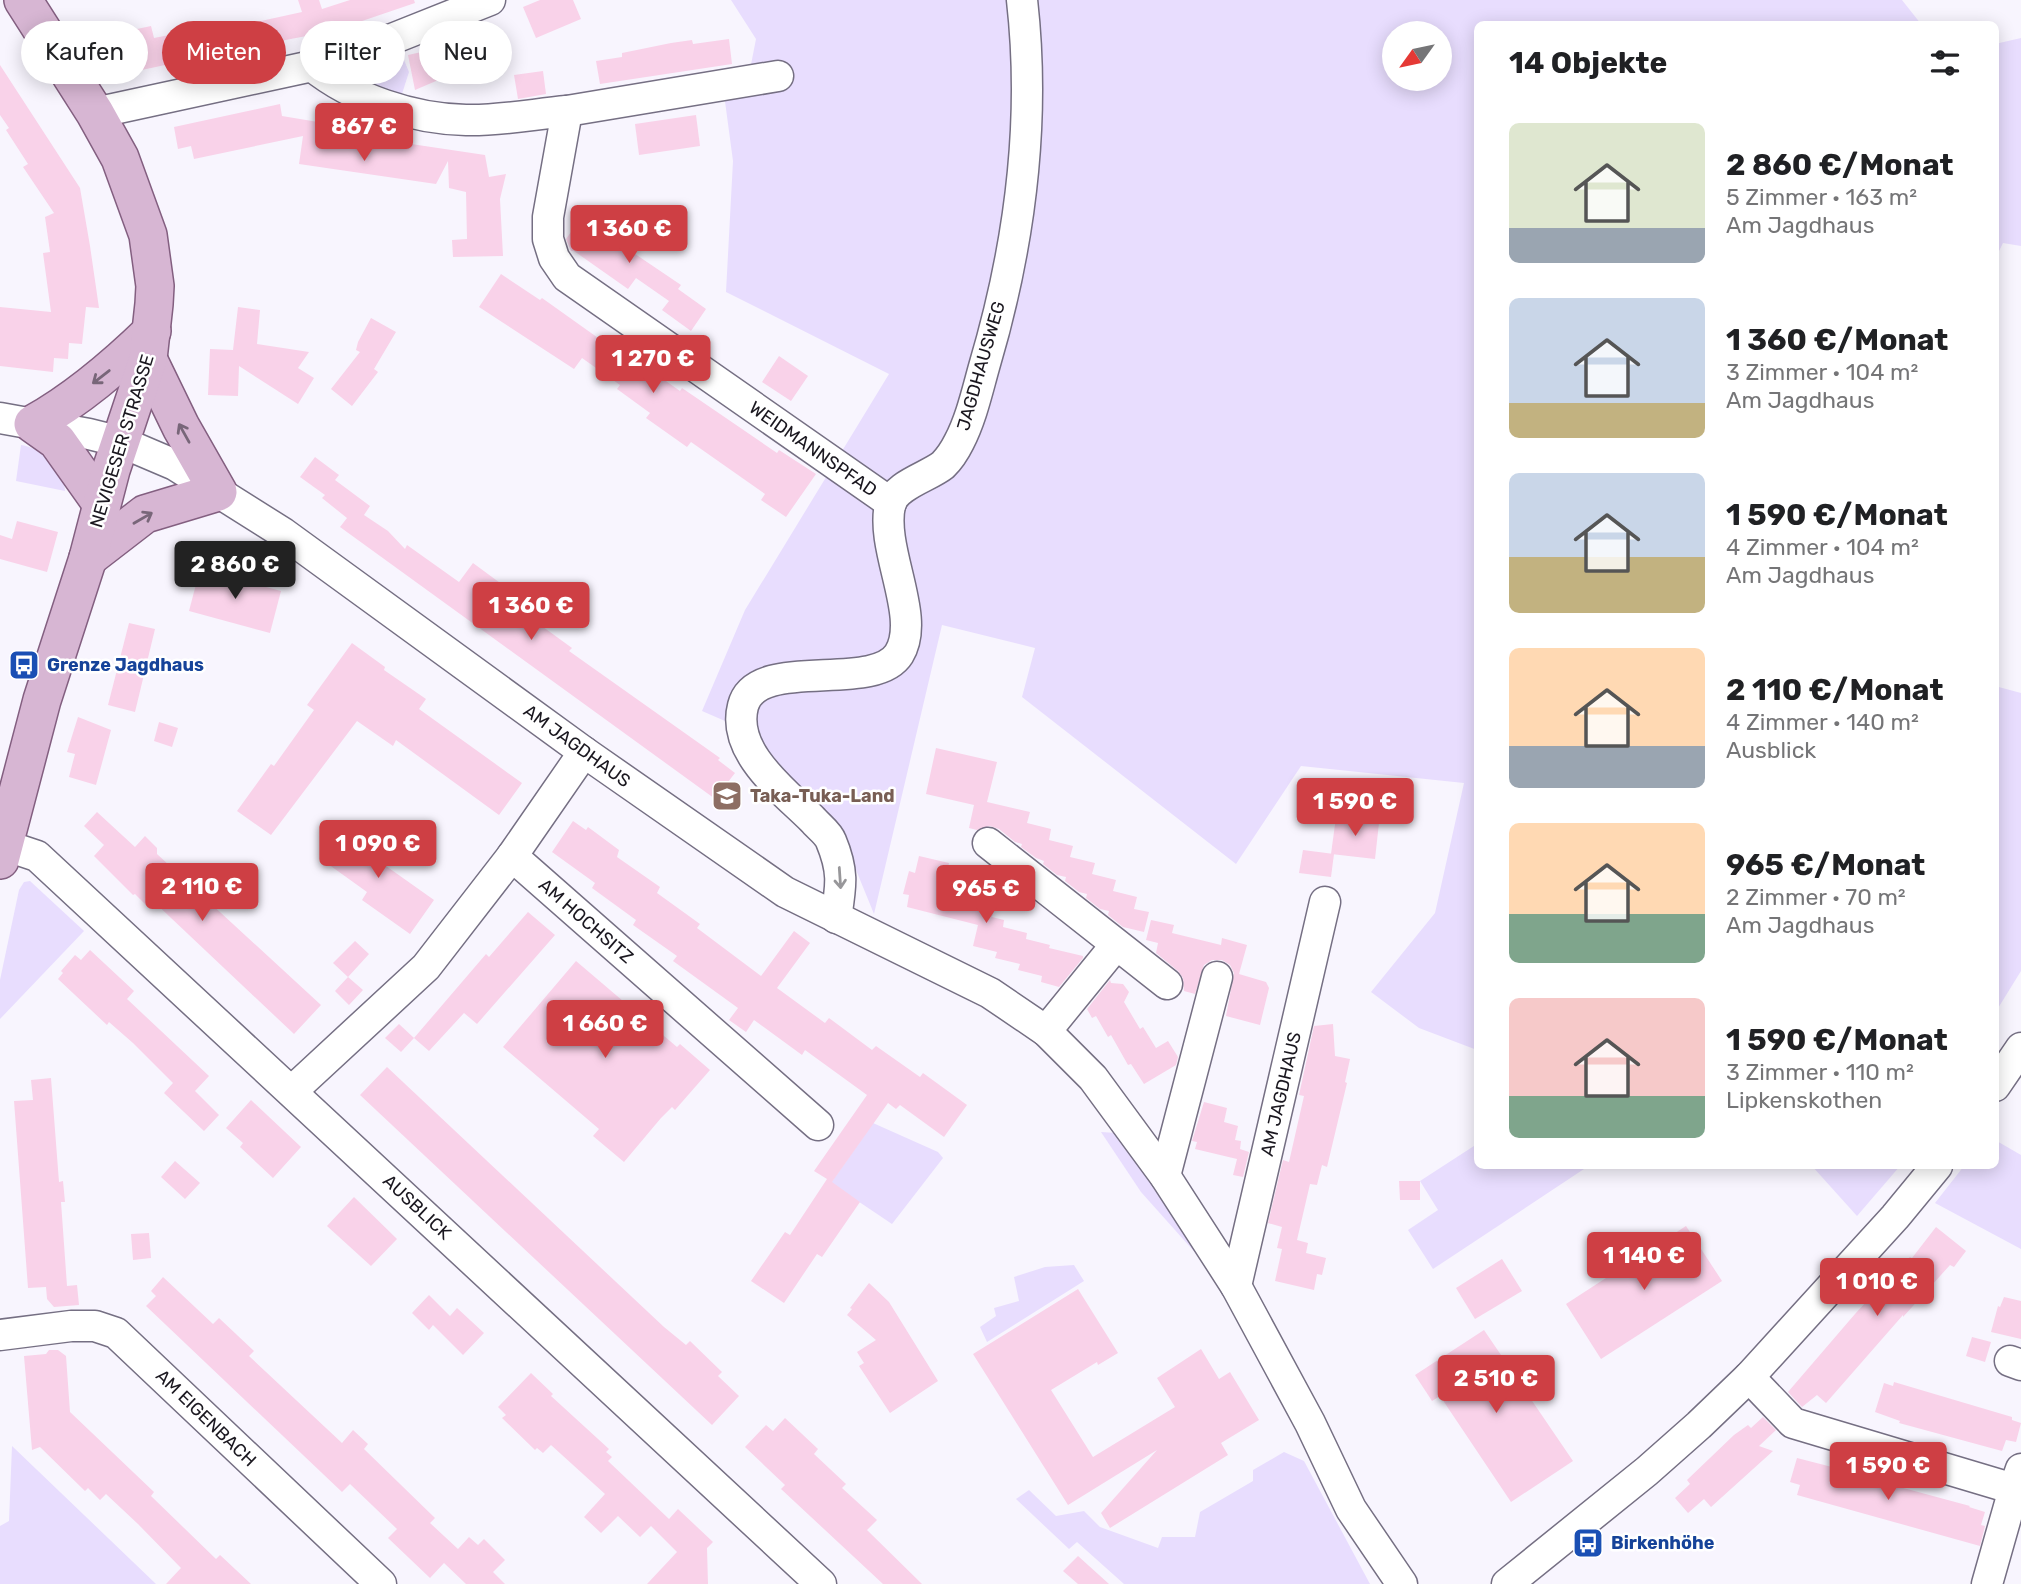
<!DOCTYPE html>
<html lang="de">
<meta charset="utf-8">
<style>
:root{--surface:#fff;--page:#f6f6f6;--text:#202124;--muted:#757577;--accent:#ce3f44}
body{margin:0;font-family:Rubik,sans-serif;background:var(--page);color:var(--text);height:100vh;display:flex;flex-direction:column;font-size:26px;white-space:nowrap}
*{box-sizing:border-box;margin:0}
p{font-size:23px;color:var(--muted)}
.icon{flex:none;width:38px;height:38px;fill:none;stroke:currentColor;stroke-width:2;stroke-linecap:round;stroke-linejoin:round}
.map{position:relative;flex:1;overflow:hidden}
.drawer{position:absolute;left:1474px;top:21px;width:525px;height:1148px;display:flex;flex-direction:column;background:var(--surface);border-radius:10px;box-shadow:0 4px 18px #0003}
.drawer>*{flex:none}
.banner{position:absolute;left:21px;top:21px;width:665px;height:63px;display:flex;gap:14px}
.needle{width:46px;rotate:237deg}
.buttons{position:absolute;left:1382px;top:21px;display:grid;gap:14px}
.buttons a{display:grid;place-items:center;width:70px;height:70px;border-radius:50%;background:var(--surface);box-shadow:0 4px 18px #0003;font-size:35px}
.price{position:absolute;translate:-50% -60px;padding:0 16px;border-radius:7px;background:var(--accent);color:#fff;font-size:23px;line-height:46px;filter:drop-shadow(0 2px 4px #0008)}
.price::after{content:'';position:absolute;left:50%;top:42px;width:21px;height:16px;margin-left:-10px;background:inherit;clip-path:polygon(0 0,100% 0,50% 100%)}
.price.current{background:#222;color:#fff}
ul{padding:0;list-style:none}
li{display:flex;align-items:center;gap:21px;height:175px;padding:0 35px}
li span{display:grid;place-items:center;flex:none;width:196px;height:140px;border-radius:10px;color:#555}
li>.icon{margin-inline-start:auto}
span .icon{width:84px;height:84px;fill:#fffc;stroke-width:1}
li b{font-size:30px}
h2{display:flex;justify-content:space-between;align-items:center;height:84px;padding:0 35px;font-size:30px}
.tag{padding:0 24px;border-radius:32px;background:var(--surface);box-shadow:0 4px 18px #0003;font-size:24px;line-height:63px}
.tag.current{background:var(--accent);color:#fff}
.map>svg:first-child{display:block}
.green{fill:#e8ddfe;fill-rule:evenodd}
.building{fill:#f9d2e9}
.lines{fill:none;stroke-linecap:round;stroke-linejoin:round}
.minor-casing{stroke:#756f83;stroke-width:33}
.major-casing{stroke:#835f80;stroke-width:40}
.minor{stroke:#fff;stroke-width:30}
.major{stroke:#d7b6d3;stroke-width:37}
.oneway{stroke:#786679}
.oneway2{stroke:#98979a}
.labels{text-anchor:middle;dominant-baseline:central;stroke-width:5;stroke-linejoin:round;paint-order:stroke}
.street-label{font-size:18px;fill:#1a171f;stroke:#fff}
.transit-label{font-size:18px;font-weight:bold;fill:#164399;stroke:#fff;text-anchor:start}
.education-label{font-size:18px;font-weight:bold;fill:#785e54;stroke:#fff;text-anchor:start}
</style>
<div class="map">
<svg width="2021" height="1584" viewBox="0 0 2021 1584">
<rect width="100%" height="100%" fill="#f8f5fe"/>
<g class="green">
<path d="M 731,0 L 1902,0 L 1921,24 L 1477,24 L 1477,1050 L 1419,1028 L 1371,992 L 1435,913 L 1464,783 L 1301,766 L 1236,864 L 1022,697 L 1035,648 L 942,625 L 874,914 L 843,838 L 799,786 L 762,749 L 755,734 L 702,711 L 745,610 L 889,374 L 726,292 L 733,161 L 724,94 L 746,90 L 756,39 ZM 1395,33 L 1440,33 L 1440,79 L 1395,79 Z"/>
<polygon points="2021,38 2021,246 2003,243 1995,259 1995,44"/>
<polygon points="399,48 409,72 400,100 352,75 355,66"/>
<path d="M 21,445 C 43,448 64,468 65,491 L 16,481 Z"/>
<polygon points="1995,686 2021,693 2021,971 1995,1013"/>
<polygon points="30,881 84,931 0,1019 0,980 19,890 24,882"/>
<polygon points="873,1123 938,1152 943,1158 892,1224 831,1183"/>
<polygon points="1101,1132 1117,1133 1200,1258 1141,1192"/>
<polygon points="1995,1140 2021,1155 2021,1249 1935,1203 1964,1166 1995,1166"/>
<polygon points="1477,1144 1477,1166 1582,1166 1584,1169 1433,1269 1408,1230 1438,1210 1420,1181"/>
<polygon points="1812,1166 1900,1166 1857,1216"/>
<polygon points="1074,1265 1084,1281 987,1342 980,1327 996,1316 994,1308 1019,1301 1014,1277 1045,1267"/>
<polygon points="12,1446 156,1584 0,1584 0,1526 9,1521"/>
<polygon points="1284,1452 1304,1461 1370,1584 1124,1584 1077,1542 1069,1549 1016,1499 1029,1490 1056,1516 1084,1511 1100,1527 1158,1548 1162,1537 1195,1537 1200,1512 1253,1481 1253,1470"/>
</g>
<g class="building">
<polygon points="298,0 319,0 322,9 350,0 414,0 415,3 318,36 317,34 249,47 249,44 216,51 217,54 118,75 109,35 151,26 154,38 195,30 196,35 302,12"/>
<polygon points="540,0 573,0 581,19 536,38 523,7"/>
<polygon points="729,39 732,64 600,84 596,61 622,57 622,53 671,43 692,40 693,44"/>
<polygon points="426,51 427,58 453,53 457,72 415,90 408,55"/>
<polygon points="0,65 80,188 90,246 99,308 86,307 82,344 69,343 68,359 54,358 53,372 0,366 0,307 51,312 43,253 50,252 45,217 54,213 23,167 28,164 6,130 9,128 0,115"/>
<polygon points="543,71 546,94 518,99 514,75"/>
<polygon points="280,104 282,116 342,126 324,131 485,155 489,177 506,174 500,199 503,256 453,257 452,240 467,239 466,192 449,188 448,161 436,184 299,164 303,136 194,159 191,146 178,149 174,127"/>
<polygon points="696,115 700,146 639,155 635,124"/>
<polygon points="593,207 604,215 621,210 607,235 681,285 678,289 706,309 691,331 662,310 669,301 636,278 628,289 574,251 571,251 566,239 583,215 588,214"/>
<polygon points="501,274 540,300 542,298 615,350 618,347 680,391 682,388 777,453 779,450 816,474 786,517 761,500 765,494 691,442 687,447 646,418 650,413 617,389 620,385 582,358 574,369 479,307"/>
<polygon points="238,307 260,310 257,344 309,352 298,368 314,378 298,404 239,366 238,396 208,395 210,349 233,350"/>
<polygon points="371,318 396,332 374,369 378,372 352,406 331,389 360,352 356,350 358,342"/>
<polygon points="779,356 808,376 791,401 762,382"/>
<polygon points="315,457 339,475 335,480 370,506 364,515 388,531 405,549 407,545 459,582 473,563 526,602 529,597 549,610 539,624 572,648 569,651 720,758 718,760 735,773 728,782 741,792 729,809 340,527 347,518 322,498 325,495 300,477"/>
<polygon points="17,521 58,532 47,572 0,559 0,535 12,539"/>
<polygon points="200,569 281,591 270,633 189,611"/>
<polygon points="129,623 155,629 135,712 108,705"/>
<polygon points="352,643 385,667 384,670 426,699 419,709 522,783 499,815 396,740 393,746 357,721 271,835 237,811 271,764 274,766 314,710 307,705"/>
<polygon points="78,717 111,730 96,785 69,777 75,754 67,752"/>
<polygon points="159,722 178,728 172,747 154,741"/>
<polygon points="936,748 997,762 987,802 1030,812 1027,823 1051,829 1049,840 1073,846 1070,857 1095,863 1092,874 1116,880 1113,891 1137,897 1134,909 1149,912 1144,932 1123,927 1108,915 1109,911 1100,909 1086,898 1087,894 1079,892 1065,881 1066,877 1057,875 1043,864 1044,861 1036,858 1021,847 1022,844 1015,842 999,829 990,826 977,830 969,828 974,805 926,794"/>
<polygon points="97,812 135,847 145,836 157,848 157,854 321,1005 294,1034 152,900 146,905 135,894 133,895 94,856 104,845 84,826"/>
<polygon points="1336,817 1379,823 1375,859 1331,854"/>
<polygon points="573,821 586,830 588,827 619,850 617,857 660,887 657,893 700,924 697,928 761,976 794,931 810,943 777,988 825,1023 829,1018 872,1050 876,1046 920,1077 923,1073 967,1105 944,1137 900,1105 896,1109 888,1103 832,1182 860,1202 822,1257 817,1254 784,1303 751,1281 785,1232 790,1235 827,1179 814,1171 867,1095 805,1050 802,1055 754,1020 746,1032 729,1020 738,1008 673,961 677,956 633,925 636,920 592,888 595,883 552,852"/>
<polygon points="344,826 391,859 386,866 434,900 410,934 362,900 367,892 321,859"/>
<polygon points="1303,850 1334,854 1331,877 1299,873"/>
<polygon points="919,856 949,863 942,895 995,907 992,917 1004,920 1003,927 1027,933 1026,939 1050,945 1049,948 1083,956 1083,958 1059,987 1041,982 1042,976 1018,970 1020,964 995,958 997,952 973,946 978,925 907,907 909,895 903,894 909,871 915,873"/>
<polygon points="528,912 555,935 477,1024 464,1013 429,1051 414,1038 486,954 489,957"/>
<polygon points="1151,920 1174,925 1172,933 1221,945 1222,938 1247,945 1239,974 1266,982 1269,988 1260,1025 1226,1016 1234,973 1230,965 1222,960 1212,960 1204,965 1195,994 1184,991 1183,978 1178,971 1156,953 1158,943 1146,940"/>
<polygon points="355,941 369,954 348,977 363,990 349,1005 335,991 348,977 333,963"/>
<polygon points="90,950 134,991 127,999 209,1076 195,1091 219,1115 204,1131 164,1093 173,1083 133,1043 109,1022 107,1025 58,979 63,973 61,971 75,955 81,960"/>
<polygon points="576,961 677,1047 680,1044 710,1070 675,1110 672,1107 661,1118 624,1162 593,1136 599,1129 503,1047"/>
<polygon points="1110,980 1111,983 1123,984 1129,992 1124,1002 1140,1029 1143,1027 1156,1048 1168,1041 1178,1057 1176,1065 1144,1084 1131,1064 1128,1065 1111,1035 1108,1037 1096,1016 1092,1018 1087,1009"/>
<polygon points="399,1024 414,1038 401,1052 385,1038"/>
<polygon points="1333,1024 1335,1056 1350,1059 1345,1082 1347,1083 1327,1167 1322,1165 1317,1185 1310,1184 1297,1240 1308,1243 1306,1253 1326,1258 1322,1275 1317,1274 1314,1290 1275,1281 1282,1249 1277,1248 1282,1227 1268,1223 1283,1160 1289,1162 1304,1096 1299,1095 1314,1026"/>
<polygon points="387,1067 664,1327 686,1345 690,1341 722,1372 718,1376 739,1396 712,1425 360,1095"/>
<polygon points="51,1078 59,1182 63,1181 65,1202 61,1202 67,1286 77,1285 79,1305 54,1307 47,1299 46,1287 28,1288 14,1101 33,1100 31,1080"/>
<polygon points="251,1100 301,1147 273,1178 240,1147 243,1143 226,1128"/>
<polygon points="1204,1102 1227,1108 1224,1122 1238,1126 1235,1140 1241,1141 1240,1149 1249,1152 1243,1177 1233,1175 1237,1159 1195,1149 1197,1142 1192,1141"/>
<polygon points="175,1161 200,1183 185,1199 161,1177"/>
<polygon points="1399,1181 1420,1181 1420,1200 1400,1200"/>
<polygon points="354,1197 397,1239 371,1266 327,1226"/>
<polygon points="1686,1226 1722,1281 1601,1359 1566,1304"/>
<polygon points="1936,1227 1966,1251 1954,1267 1950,1265 1903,1317 1903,1315 1826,1403 1817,1395 1802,1407 1788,1392 1855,1314 1902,1263 1910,1257 1912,1258"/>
<polygon points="149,1233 151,1258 133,1260 131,1234"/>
<polygon points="1502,1259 1522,1291 1475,1319 1456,1288"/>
<polygon points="163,1277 213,1324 219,1318 254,1351 249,1356 342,1443 353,1430 368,1444 364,1449 435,1518 430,1523 458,1549 469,1537 478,1545 484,1539 505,1560 493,1572 505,1584 466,1584 444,1563 430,1578 388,1538 397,1529 350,1484 342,1492 146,1306 156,1296 151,1291"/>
<polygon points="869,1283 889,1302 938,1381 890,1413 859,1366 864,1363 857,1352 876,1340 847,1315 852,1309 850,1308"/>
<polygon points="1078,1289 1118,1353 1098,1365 1097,1362 1051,1390 1093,1457 1175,1407 1157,1378 1201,1349 1219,1379 1230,1372 1259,1420 1221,1443 1228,1455 1110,1528 1101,1513 1157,1450 1068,1505 973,1354"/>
<polygon points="429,1295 450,1316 457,1308 484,1333 463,1355 433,1325 429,1330 412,1313"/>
<polygon points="2004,1297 2021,1301 2021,1339 1991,1332 1998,1306 2000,1307"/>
<polygon points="1484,1330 1573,1461 1511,1502 1440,1396 1432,1401 1415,1375"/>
<polygon points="1972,1337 1991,1342 1985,1362 1966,1356"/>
<polygon points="49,1350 58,1350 66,1356 70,1412 154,1492 151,1496 216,1559 220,1555 251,1584 166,1584 181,1568 138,1524 106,1494 100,1500 88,1488 85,1491 40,1447 32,1450 24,1356 46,1354"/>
<polygon points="531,1373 553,1394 551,1396 609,1449 606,1452 612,1457 608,1461 669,1519 678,1509 713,1542 707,1548 708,1584 647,1584 677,1552 651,1526 640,1537 618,1516 601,1533 584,1517 605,1494 551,1445 543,1453 537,1448 535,1450 502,1418 506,1415 498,1407"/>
<polygon points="1894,1382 2012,1417 2012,1420 2021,1423 2016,1442 2006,1440 2002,1451 1899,1423 1900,1421 1875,1412 1884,1383 1893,1386"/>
<polygon points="1763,1417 1776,1430 1759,1446 1773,1451 1711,1507 1704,1499 1688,1513 1675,1498 1690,1484 1687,1480 1734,1435 1748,1425 1751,1428"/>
<polygon points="785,1418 818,1449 814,1454 846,1484 842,1488 877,1520 867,1530 922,1584 883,1584 781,1489 785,1485 745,1447 766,1425 773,1431"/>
<polygon points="1797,1458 1871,1477 1870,1479 1970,1506 1969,1507 1985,1512 1981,1525 1985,1526 1980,1546 1797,1495 1800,1485 1790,1482"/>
<polygon points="1078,1556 1109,1584 1078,1584 1063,1571"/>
</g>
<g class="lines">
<g class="minor-casing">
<g id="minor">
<path d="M 312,66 C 353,99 413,119 466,120 C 499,121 534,114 567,111 L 548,217 L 548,239 L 554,258 L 567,277 L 891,503"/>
<polyline points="567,111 778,76"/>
<polyline points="95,113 312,66 392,39 490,0"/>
<polyline points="0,418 89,434 121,442 175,465 283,533 584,752 785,892 990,993 1046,1031 1093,1078 1165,1176 1236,1286 1310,1423 1351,1509 1402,1584"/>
<polyline points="988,843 1167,984"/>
<polyline points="4,845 37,856 821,1584"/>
<polyline points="512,856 818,1125"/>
<path d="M 836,918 C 841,886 844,872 831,841 C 828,833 819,827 813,820 C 784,791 731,752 743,706 C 756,654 874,694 899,654 C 922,617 880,550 890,505 C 895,485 928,477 943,465 C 949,459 955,450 959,442 C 971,419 977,392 984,367 C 1019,249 1036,123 1022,0"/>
<polyline points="1046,1031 1116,945"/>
<polyline points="1995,1086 2021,1048"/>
<polyline points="292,1091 426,967 512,856 584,752"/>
<polyline points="1165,1176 1217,977"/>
<polyline points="1236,1286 1325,902"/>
<polyline points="0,1335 71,1326 95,1326 116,1333 381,1584"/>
<polyline points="2010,1361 2021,1365"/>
<polyline points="1749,1377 1793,1423 2014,1489 2021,1469"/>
<polyline points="1507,1584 1647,1471 1699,1425 1749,1377 1895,1217 1937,1166"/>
<polyline points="1987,1584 2014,1489"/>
</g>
</g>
<g class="major-casing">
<g id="major">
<path d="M 101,503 L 57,441 L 33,424 C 78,399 116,366 152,331"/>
<polyline points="88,558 145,514 218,492 181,427 148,359"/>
<polyline points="0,860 42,700 88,558 111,470 148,359 154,304 155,286 148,235 120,158 95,113 23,0"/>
</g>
</g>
<use href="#minor" class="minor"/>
<use href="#major" class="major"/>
</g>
<defs><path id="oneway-shaft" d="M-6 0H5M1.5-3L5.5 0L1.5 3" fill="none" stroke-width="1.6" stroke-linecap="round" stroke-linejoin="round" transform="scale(1.75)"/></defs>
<g class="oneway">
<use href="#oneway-shaft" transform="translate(101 377) rotate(142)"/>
<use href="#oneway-shaft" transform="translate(184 433) rotate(-119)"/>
<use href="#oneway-shaft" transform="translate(143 518) rotate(-30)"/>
</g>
<use class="oneway2" href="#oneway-shaft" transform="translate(840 878) rotate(86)"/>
<defs>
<g id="bus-square" transform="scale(1.575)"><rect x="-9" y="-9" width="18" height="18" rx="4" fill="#1a4fb4" stroke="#fff"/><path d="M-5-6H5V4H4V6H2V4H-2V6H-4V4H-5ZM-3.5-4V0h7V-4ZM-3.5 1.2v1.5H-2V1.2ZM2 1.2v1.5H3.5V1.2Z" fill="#fff"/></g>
<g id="school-square" transform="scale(1.575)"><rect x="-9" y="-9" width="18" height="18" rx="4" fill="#8d6e63" stroke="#fff"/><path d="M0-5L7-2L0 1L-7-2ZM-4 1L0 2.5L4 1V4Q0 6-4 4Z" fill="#fff"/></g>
</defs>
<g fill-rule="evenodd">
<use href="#bus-square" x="24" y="665"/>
<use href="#school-square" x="727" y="796"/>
<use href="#bus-square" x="1588" y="1543"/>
</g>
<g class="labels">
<g class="street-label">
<text transform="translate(981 366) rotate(-74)">JAGDHAUSWEG</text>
<text transform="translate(122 441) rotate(-73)">NEVIGESER STRASSE</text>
<text transform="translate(813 449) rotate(35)">WEIDMANNSPFAD</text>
<text transform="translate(577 746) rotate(36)">AM JAGDHAUS</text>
<text transform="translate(586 921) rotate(41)">AM HOCHSITZ</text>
<text transform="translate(1281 1094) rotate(-77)">AM JAGDHAUS</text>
<text transform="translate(417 1207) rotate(43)">AUSBLICK</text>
<text transform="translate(206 1418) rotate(44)">AM EIGENBACH</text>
</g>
<g class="transit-label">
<text x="47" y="665">Grenze Jagdhaus</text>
<text x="1611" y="1543">Birkenhöhe</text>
</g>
<g class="education-label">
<text x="750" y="796">Taka-Tuka-Land</text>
</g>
</g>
</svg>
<div class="buttons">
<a><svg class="needle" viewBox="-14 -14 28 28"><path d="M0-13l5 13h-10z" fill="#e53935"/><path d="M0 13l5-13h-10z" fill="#757577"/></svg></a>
</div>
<b class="price" style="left:364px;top:163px">867 €</b>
<b class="price" style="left:629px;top:265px">1 360 €</b>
<b class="price" style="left:653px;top:395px">1 270 €</b>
<b class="price current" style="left:235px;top:601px">2 860 €</b>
<b class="price" style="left:531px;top:642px">1 360 €</b>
<b class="price" style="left:1355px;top:838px">1 590 €</b>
<b class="price" style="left:378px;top:880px">1 090 €</b>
<b class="price" style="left:202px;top:923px">2 110 €</b>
<b class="price" style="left:986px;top:925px">965 €</b>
<b class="price" style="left:605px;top:1060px">1 660 €</b>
<b class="price" style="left:1644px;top:1292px">1 140 €</b>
<b class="price" style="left:1877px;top:1318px">1 010 €</b>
<b class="price" style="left:1496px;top:1415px">2 510 €</b>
<b class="price" style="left:1888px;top:1502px">1 590 €</b>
<div class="banner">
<a class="tag">Kaufen</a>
<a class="tag current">Mieten</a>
<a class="tag">Filter</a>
<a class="tag">Neu</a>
</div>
<section class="drawer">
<h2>14 Objekte<svg class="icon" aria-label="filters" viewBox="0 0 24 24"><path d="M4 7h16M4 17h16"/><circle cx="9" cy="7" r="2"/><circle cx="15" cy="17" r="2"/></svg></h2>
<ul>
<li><span style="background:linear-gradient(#dfe7d0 75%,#9aa5b1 0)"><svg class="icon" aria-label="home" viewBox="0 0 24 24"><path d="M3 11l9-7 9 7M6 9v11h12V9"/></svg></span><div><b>2 860 €/Monat</b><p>5 Zimmer · 163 m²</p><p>Am Jagdhaus</p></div></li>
<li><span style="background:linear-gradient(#c9d6e8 75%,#c2b280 0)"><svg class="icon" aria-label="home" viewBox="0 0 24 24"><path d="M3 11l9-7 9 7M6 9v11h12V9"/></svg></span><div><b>1 360 €/Monat</b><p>3 Zimmer · 104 m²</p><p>Am Jagdhaus</p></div></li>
<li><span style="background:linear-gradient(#c9d6e8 60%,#c2b280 0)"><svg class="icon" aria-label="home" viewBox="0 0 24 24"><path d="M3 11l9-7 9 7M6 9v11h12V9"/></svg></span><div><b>1 590 €/Monat</b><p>4 Zimmer · 104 m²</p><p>Am Jagdhaus</p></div></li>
<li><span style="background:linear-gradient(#ffd9b3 70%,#9aa5b1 0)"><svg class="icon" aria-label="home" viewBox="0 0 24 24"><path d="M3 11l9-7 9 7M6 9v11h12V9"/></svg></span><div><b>2 110 €/Monat</b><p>4 Zimmer · 140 m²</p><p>Ausblick</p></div></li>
<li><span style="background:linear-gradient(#ffd9b3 65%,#7fa58c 0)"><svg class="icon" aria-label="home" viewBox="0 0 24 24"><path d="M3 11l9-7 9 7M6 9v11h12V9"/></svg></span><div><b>965 €/Monat</b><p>2 Zimmer · 70 m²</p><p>Am Jagdhaus</p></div></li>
<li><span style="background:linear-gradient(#f6c9c9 70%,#7fa58c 0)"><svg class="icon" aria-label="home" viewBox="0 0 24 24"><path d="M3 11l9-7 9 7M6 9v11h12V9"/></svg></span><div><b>1 590 €/Monat</b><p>3 Zimmer · 110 m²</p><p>Lipkenskothen</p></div></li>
</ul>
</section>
</div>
